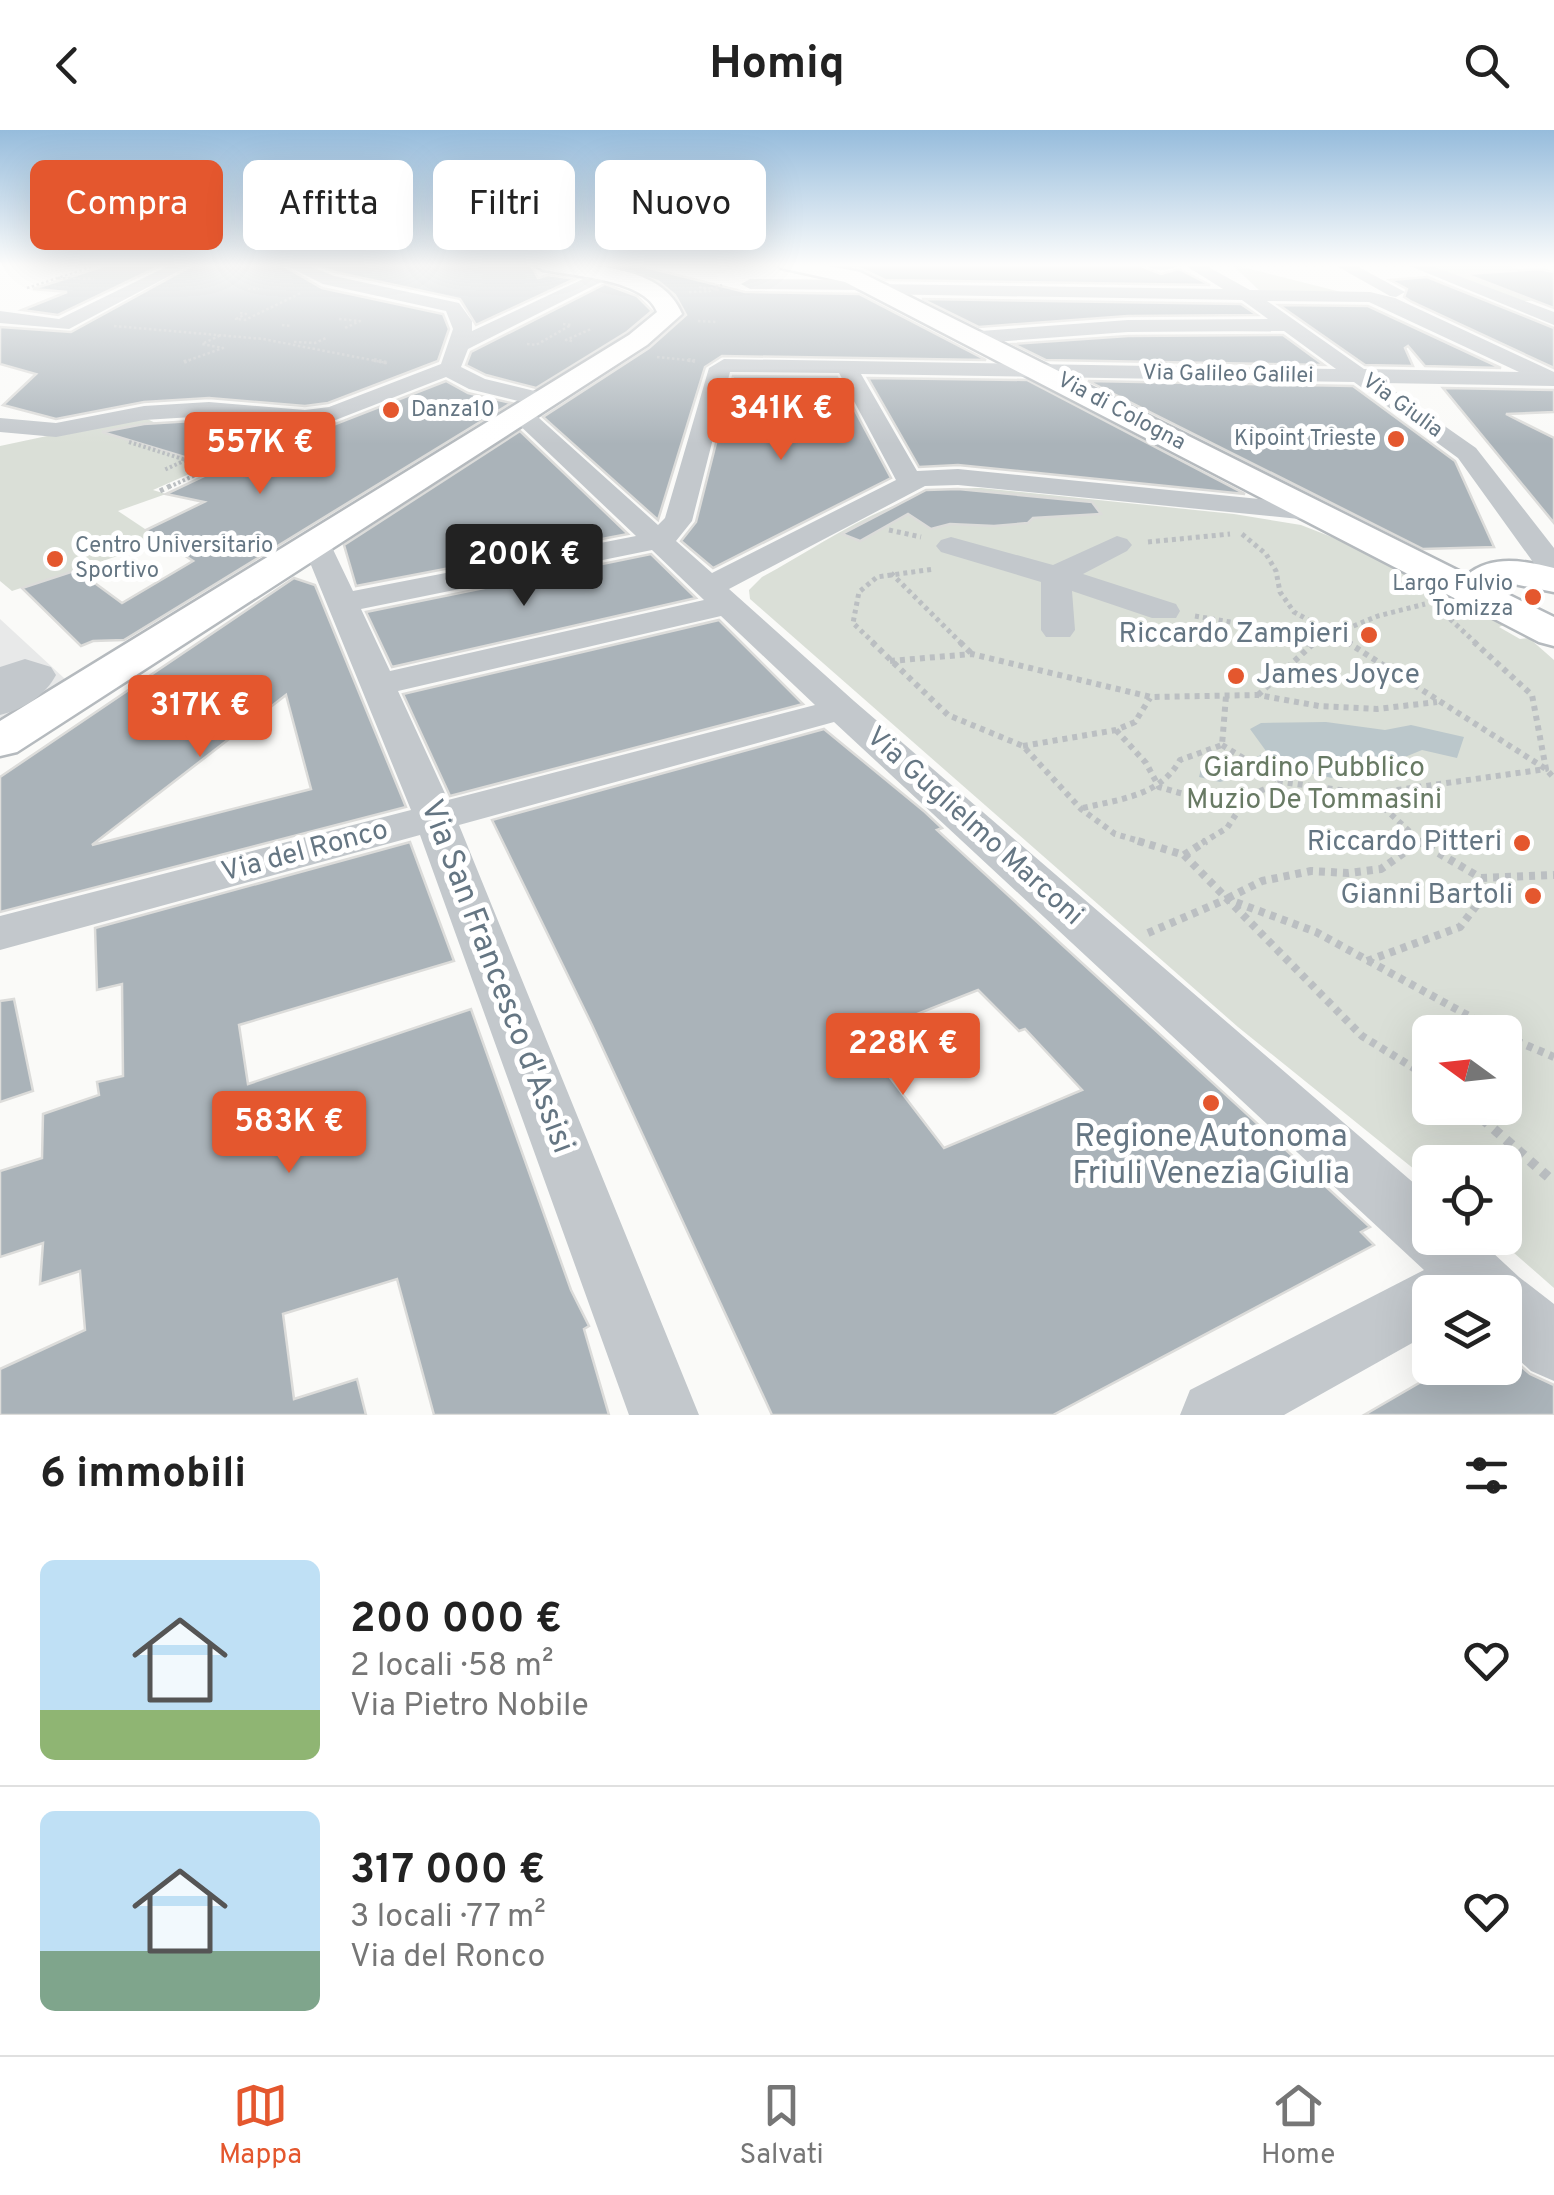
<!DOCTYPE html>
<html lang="it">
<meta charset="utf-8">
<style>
:root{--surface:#fff;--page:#f2f2f2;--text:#222;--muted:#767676;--line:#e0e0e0;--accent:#e4572e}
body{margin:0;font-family:Overpass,sans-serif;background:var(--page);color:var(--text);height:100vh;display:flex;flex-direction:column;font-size:38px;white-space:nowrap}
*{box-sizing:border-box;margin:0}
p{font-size:32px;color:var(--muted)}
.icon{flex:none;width:55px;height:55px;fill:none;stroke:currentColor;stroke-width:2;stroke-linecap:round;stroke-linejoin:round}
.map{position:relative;height:1285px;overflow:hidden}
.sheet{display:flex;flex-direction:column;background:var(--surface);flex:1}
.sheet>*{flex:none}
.guide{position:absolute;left:30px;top:30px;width:1000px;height:90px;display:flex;gap:20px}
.needle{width:65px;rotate:285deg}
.fabs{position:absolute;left:1412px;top:885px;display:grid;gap:20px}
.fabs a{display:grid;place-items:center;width:110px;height:110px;border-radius:15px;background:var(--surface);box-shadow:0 10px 40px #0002;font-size:50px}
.price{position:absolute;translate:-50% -85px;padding:0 22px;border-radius:10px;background:var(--accent);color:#fff;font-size:32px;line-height:65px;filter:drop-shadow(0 2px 5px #0008)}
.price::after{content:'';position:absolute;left:50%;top:60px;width:30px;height:22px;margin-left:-15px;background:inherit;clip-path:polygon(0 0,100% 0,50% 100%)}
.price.current{background:#222;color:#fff}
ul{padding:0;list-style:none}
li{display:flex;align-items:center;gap:30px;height:250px;padding:0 40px}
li+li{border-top:2px solid var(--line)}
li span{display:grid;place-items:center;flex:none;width:280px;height:200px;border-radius:15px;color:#555}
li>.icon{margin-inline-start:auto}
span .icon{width:120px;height:120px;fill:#fffc;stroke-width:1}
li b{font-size:42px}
h2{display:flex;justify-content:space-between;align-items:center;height:120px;padding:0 40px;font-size:42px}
.pill{padding:0 35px;border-radius:15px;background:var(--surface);box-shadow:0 10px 40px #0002;font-size:35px;line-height:90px}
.pill.current{background:var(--accent);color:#fff}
header{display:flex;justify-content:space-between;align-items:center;height:130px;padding:0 40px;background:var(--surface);font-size:45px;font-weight:700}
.tabs{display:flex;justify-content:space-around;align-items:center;height:140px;border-top:2px solid var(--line);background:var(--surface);font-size:28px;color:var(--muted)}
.tabs a{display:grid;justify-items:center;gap:5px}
.tabs .current{color:var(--accent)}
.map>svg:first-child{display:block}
.built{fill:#e8e9e9}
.green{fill:#dadfd7;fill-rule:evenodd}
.water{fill:#bbc7cb}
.building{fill:#aab3b9;stroke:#dcdcda;stroke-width:2.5;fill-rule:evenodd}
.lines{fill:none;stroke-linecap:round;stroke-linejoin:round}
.major-casing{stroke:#b5babe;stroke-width:5}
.path-far5{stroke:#bbbfc2;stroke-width:2.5;stroke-dasharray:2.5 2.5;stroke-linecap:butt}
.path-far4{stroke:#bbbfc2;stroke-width:4;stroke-dasharray:2.5 2.5;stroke-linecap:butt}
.path-far3{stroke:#bbbfc2;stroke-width:5;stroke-dasharray:4 4;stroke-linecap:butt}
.path-far2{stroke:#bbbfc2;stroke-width:6;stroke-dasharray:5 5;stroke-linecap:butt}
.path-far1{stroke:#bbbfc2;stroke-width:8;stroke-dasharray:6 6;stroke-linecap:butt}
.path{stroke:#bbbfc2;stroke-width:10;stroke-dasharray:8 8;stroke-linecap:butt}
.minor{fill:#c3c8cc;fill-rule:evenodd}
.major{fill:#fff;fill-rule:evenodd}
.poi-dot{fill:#e4572e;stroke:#fff;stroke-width:4}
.labels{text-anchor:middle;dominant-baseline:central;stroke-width:10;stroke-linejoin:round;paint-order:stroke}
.far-street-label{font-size:22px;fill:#657683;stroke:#fff}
.far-poi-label{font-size:22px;fill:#657683;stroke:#fff;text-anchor:start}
.poi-label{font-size:28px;fill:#657683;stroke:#fff;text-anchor:end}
.park-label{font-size:28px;fill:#687a64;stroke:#fff}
.street-label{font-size:28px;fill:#657683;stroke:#fff}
.near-street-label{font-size:32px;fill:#657683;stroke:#fff}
.near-poi-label{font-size:32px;fill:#657683;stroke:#fff}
</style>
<header><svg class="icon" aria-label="back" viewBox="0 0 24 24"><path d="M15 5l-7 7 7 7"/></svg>Homiq<svg class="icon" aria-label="search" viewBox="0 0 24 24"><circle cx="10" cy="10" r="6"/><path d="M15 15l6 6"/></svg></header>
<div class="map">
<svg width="1554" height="1285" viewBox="0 0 1554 1285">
<rect width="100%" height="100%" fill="#fafaf8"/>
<polygon class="built" points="0,489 65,549 0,588"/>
<g class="green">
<polygon points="1231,134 1345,163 1260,161"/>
<polygon points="1419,134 1518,134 1512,137 1531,145 1539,164 1524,167 1531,171 1519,171"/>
<polygon points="240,283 305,293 153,360 166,364 118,381 163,411 12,461 0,451 0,316 141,286 170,300"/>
<path d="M 981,358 L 1234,384 L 1301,395 L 1370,422 L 1506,494 L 1499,497 L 1520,509 L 1529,508 L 1554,530 L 1554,1158 L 1497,1108 L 1505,1108 L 1505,1032 L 1430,1032 L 1430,1052 L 1238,897 L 750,469 L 749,460 L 762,447 C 829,411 902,355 981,358 ZM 1430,902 L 1505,902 L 1505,978 L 1430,978 Z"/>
</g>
<path class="water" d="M 1326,592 L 1385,600 L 1411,595 L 1464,607 L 1457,628 L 1422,620 L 1400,629 L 1368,629 L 1346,645 L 1332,648 L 1269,634 C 1253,643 1237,647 1220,652 L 1199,647 L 1201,639 C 1223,630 1246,638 1266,621 L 1250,599 L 1261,593 Z"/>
<g class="building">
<polygon points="110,134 164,134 58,185 22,180 67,162 33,159"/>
<polygon points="195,134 280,134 322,158 443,184 449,199 438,231 328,273 305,276 209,268 144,272 56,289 3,275 36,244 0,234 0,197 71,202"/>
<polygon points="314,134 530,134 538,148 548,145 575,149 476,195 460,169 335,142"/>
<polygon points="604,134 641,136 745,162 859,164 986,230 722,226 705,237 658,390 543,287 649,218 686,185 675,165 658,151"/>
<polygon points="836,134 1141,136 1161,144 1179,139 1210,155 885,150 862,139"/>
<polygon points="1540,139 1554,142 1554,178 1465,144"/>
<polygon points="1427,147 1554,198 1554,238 1412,172 1404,167 1407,159 1390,150"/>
<polygon points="605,154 637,166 652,181 627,202 536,258 486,245 466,235 471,222"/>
<polygon points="922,169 1241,174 1257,185 1128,186 979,197"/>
<polygon points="1279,175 1368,176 1501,238 1425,236 1408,216 1405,218 1413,236 1365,235"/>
<polygon points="1283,205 1324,235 1046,230 1013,214 1128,206"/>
<polygon points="733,246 837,247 891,348 713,438 681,411 696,392"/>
<polygon points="868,248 1027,250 1245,364 958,335 919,337"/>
<polygon points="446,251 468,263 511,273 124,510 93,511 81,516 22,458 77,440 122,473 193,431 146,400 204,372 166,364 221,338 102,302 144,294 209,290 305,298 333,295"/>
<polygon points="1088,251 1353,256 1455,331 1494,417 1423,419"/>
<polygon points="1443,258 1554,260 1554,282 1506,284 1554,308 1554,393"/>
<polygon points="520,301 628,404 356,456 344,415"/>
<polygon points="958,359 1092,372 1101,384 1033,388 1028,393 994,396 950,394 931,399 908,384 860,411 842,404 926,360"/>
<polygon points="651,424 696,468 392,537 366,482"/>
<path d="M 294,448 L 315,455 L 406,677 L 0,782 L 0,647 ZM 286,565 L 311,659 L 92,715 Z"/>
<polygon points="719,490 803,574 450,666 403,564"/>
<path d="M 824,599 L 925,682 L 942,698 L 937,700 L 1370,1097 L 1361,1102 L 1374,1115 L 1053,1285 L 772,1285 L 592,895 L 492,690 ZM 978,860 L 1019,901 L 1025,899 L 1082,960 L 944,1018 L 859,907 Z"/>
<polygon points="410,712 454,831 239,895 248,954 471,879 571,1160 589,1196 584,1199 609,1285 434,1285 397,1149 283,1184 294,1269 357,1249 366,1285 0,1285 0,1239 85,1200 80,1141 40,1154 43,1113 0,1127 0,1041 42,1028 43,984 99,965 97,952 123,946 122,854 97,860 95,798"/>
<polygon points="14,869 33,961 0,972 0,871"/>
<polygon points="1505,1222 1530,1244 1554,1255 1554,1285 1364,1285 1445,1238 1505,1238"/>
</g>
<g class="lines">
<g class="major-casing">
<g id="major">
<path d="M 533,134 C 581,134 661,132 682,184 L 647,215 L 17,622 L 0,626 L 0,591 L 629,205 L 657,182 C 646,150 574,146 543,140 Z"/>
<path d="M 778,134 L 818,134 L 860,142 L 1467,445 C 1492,424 1525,431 1554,438 L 1554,462 L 1514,454 L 1500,457 L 1503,462 L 1554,487 L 1554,516 L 1539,512 L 845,152 L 781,138 Z"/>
</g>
</g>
<g class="path-far5">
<polyline points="239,136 251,134"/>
<polyline points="403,140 430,134 458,137"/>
<polyline points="58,148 94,149"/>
<polyline points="27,158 101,134"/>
<polyline points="248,159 259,159"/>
<polyline points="689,162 710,161 700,157 718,160 712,158 722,155"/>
<polyline points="240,183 246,184 236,189 245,190 301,163"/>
<polyline points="339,189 360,191 345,198"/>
<polyline points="698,191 716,192"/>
<polyline points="282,195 291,196"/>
<polyline points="114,196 263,209 387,233"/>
<polyline points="572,211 566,210 591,199"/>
<polyline points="294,212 315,213 326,208"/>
<polyline points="527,214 536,215 571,195 563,194"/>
<polyline points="657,227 695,231"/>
<polyline points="184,232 223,218 202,214 221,205"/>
</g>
<g class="path-far4">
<polyline points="374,230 388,233"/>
<polyline points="688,230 695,231"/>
<polyline points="184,232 189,230"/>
<polyline points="129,312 186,330 164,340"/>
<polyline points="186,330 240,308"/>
<polyline points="169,357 272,310"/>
</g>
<g class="path-far3">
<polyline points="160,361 174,354"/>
<polyline points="889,400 921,407"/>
<polyline points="1242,404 1266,424 1276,441 1280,462 1294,482 1352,514"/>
<polyline points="1148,412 1230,404"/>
<polyline points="891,443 962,514"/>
<polyline points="1195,486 1277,500 1309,514"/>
<polyline points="1450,489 1477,514"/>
<polyline points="875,514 853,493 859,462 877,447 934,439"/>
<polyline points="1309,514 1378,486 1425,474"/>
</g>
<g class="path-far2">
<polyline points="872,512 948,585 1023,616 1081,679 1115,704 1146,713"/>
<polyline points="960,512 972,524"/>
<polyline points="1304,512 1309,514"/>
<polyline points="1347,512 1546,639 1554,648"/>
<polyline points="890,531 972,524 1151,567 1258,565 1319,576 1377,579 1437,572"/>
<polyline points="1258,565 1315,512"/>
<path d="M 1116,600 L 1146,633 L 1159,657 C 1174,661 1192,668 1208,666 C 1225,663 1231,661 1248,666"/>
<polyline points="1222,615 1282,652"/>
<polyline points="1023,616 1116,600 1135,592 1150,568"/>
<polyline points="1369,664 1422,713"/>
<path d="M 1083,678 C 1120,669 1160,666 1180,630 L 1222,615 L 1226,566"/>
<polyline points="1202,713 1227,698 1248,666 1282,652 1369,664 1546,639 1532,565 1474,512"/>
</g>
<g class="path-far1">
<polyline points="1138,711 1184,725 1362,906 1430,948"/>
<polyline points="1418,711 1481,748"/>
<polyline points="1184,725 1206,711"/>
<polyline points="1228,768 1262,751 1311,741 1348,743 1381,739 1419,712"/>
<polyline points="1148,803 1227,769 1316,802 1498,902"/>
<polyline points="1367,831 1460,797 1483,767 1481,748 1554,745"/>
<polyline points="1505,906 1554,927"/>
</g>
<polyline class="path" points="1470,978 1554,1052"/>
<g class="minor">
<polygon points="172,134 192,134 69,199 0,193 0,181 59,189"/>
<polygon points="283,134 305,134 334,146 459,173 472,191 472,201 600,141 615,145 468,219 461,237 485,249 551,265 554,270 551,275 543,277 469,259 446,247 333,291 305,294 209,286 144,290 56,307 0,302 0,288 56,293 144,276 209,272 305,280 329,277 441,234 453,199 446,181 323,154"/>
<path d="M 1144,134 L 1179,134 C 1172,142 1151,142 1144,134 Z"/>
<path d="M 1183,134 L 1203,134 L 1250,160 L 1370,162 L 1395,168 L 1554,242 L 1554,256 L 1383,253 L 1476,318 L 1554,418 L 1554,448 L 1543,446 L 1458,328 L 1354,252 L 861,244 L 917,341 L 958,339 L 1309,374 L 1323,382 L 1309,390 L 958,355 L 925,356 L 729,459 L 854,571 L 1430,1067 L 1430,1108 L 1477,1108 L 1519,1147 L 1554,1174 L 1554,1251 L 1531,1241 L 1505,1217 L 1505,1162 L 1430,1162 L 1430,1203 L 1284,1285 L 1180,1285 L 1190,1260 L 1424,1140 L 834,592 L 459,695 L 699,1285 L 629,1285 L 420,705 L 0,820 L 0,786 L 411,680 L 302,413 L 307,407 L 327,407 L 353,461 L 636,406 L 513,289 L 509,284 L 513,279 L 529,279 L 658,395 L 665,388 L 709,238 L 724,229 L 1336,239 L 1284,201 L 1128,202 L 967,214 L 957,208 L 967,202 L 1128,190 L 1268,189 L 1242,170 L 871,164 L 863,160 L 750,159 L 741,154 L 750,149 L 866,150 L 874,154 L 1223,159 ZM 1267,171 L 1369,172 L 1519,242 L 1364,239 ZM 730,242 L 839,243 L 896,350 L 712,443 L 676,411 L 692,391 ZM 652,420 L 704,470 L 390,541 L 361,479 ZM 721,486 L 815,575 L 448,670 L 398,561 Z"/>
<polygon points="1333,134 1353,134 1405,162 1396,167 1390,166"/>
<polygon points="1405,134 1427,134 1554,182 1554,195"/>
<polygon points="1117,406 1127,409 1132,415 1127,421 1083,444 1176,474 1180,481 1176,488 1152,488 1072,461 1075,500 1070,507 1046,507 1041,500 1041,452 941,422 936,416 941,410 951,407 1053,435"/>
<path d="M 25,529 L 51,537 L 56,545 C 45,566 23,579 0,585 L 0,537 Z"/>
</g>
<use href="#major" class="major"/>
</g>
<linearGradient id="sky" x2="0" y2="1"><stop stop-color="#96bcdc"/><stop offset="0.43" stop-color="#fdfdfc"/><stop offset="1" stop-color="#fdfdfc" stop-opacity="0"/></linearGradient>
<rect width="1554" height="314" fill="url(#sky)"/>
<g class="poi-dot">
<circle cx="391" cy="280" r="10"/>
<circle cx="1396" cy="309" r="10"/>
<circle cx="55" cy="429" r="10"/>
<circle cx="1533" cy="467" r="10"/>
<circle cx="1369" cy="505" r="10"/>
<circle cx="1236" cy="546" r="10"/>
<circle cx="1522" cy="713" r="10"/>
<circle cx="1533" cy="766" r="10"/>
<circle cx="1211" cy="973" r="10"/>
</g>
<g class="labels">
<g class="far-street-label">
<text transform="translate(1228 245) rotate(1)">Via Galileo Galilei</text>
<text transform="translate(1402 276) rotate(36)">Via Giulia</text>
<text transform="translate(1121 282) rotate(28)">Via di Cologna</text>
</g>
<g class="far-poi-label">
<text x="411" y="280">Danza10</text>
<text x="1376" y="309" text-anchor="end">Kipoint Trieste</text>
<text x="75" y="416">Centro Universitario<tspan x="75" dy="25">Sportivo</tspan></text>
<text x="1513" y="454" text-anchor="end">Largo Fulvio<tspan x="1513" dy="25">Tomizza</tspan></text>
</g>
<g class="poi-label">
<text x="1349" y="505">Riccardo Zampieri</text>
<text x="1256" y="546" text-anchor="start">James Joyce</text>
<text x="1502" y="713">Riccardo Pitteri</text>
<text x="1513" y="766">Gianni Bartoli</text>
</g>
<g class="park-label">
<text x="1314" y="639">Giardino Pubblico<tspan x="1314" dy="32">Muzio De Tommasini</tspan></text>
</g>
<g class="street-label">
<text transform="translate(974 697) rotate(42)">Via Guglielmo Marconi</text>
<text transform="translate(305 722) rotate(-15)">Via del Ronco</text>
</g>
<g class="near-street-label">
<text transform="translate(496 847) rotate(69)">Via San Francesco d'Assisi</text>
</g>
<g class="near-poi-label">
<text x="1211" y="1008">Regione Autonoma<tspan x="1211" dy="37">Friuli Venezia Giulia</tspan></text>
</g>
</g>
</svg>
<div class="fabs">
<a><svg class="needle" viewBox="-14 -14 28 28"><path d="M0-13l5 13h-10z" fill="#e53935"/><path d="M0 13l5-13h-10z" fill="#767676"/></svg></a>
<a><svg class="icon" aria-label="locate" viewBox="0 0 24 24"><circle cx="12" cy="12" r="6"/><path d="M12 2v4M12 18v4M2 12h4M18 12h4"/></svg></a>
<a><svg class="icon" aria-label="layers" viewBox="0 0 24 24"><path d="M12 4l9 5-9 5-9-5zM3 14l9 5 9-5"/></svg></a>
</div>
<b class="price" style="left:781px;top:333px">341K €</b>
<b class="price" style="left:260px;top:367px">557K €</b>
<b class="price current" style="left:524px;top:479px">200K €</b>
<b class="price" style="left:200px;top:630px">317K €</b>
<b class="price" style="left:903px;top:968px">228K €</b>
<b class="price" style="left:289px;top:1046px">583K €</b>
<div class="guide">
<a class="pill current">Compra</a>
<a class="pill">Affitta</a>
<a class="pill">Filtri</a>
<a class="pill">Nuovo</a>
</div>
</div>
<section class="sheet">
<h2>6 immobili<svg class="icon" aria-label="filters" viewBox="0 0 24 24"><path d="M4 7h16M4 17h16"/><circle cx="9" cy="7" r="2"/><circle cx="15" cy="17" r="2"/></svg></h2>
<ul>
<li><span style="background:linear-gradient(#bfe0f5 75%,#8fb573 0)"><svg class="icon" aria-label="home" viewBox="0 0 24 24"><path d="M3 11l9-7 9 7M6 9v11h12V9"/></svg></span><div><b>200 000 €</b><p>2 locali · 58 m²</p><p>Via Pietro Nobile</p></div><svg class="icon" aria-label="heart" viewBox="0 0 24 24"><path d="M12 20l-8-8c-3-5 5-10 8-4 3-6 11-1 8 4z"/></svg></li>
<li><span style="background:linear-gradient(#bfe0f5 70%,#7fa58c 0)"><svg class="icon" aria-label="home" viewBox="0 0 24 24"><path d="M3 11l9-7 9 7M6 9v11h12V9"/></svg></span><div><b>317 000 €</b><p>3 locali · 77 m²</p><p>Via del Ronco</p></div><svg class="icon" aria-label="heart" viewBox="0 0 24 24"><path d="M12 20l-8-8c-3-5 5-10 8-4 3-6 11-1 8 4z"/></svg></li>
</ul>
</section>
<nav class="tabs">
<a class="current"><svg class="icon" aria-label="map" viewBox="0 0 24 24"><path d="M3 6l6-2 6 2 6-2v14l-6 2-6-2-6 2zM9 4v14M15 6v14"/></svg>Mappa</a>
<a><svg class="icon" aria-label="saved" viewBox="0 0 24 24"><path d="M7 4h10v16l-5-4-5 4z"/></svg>Salvati</a>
<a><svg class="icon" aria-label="home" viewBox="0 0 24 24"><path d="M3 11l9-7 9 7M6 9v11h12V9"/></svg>Home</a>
</nav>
